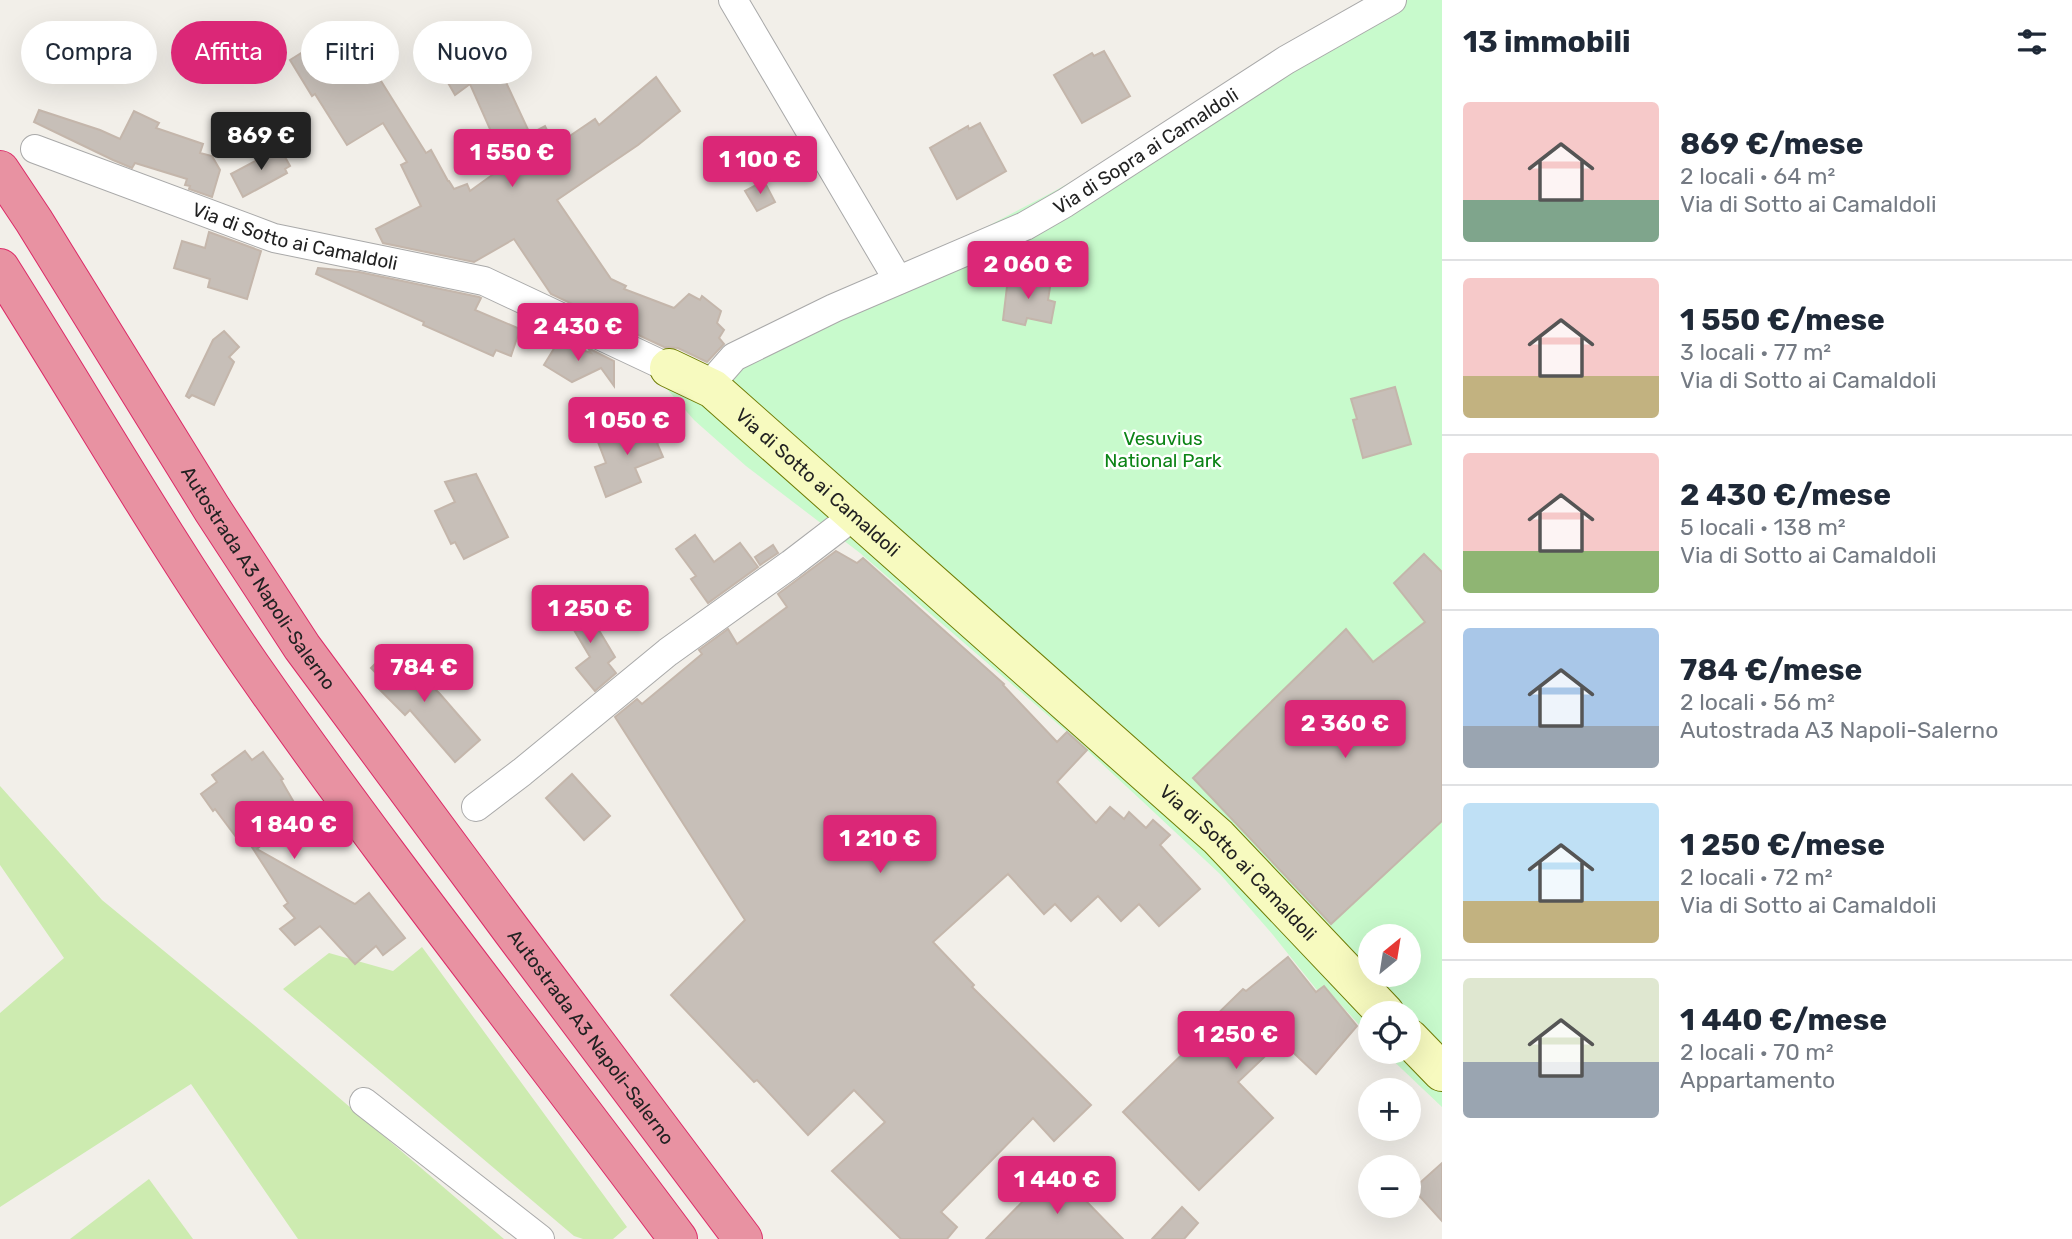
<!DOCTYPE html>
<html lang="it">
<meta charset="utf-8">
<style>
:root{--surface:#fff;--page:#f6f6f7;--text:#1f2937;--muted:#747a83;--line:#e0e1e3;--accent:#db2777}
body{margin:0;font-family:Rubik,sans-serif;background:var(--page);color:var(--text);height:100vh;display:flex;flex-direction:column;font-size:26px;white-space:nowrap}
*{box-sizing:border-box;margin:0}
p{font-size:23px;color:var(--muted)}
.icon{flex:none;width:38px;height:38px;fill:none;stroke:currentColor;stroke-width:2;stroke-linecap:round;stroke-linejoin:round}
.map{position:relative;flex:1;overflow:hidden}
.side{display:flex;flex-direction:column;background:var(--surface);width:630px}
.side>*{flex:none}
.hud{position:absolute;left:21px;top:21px;width:665px;height:63px;display:flex;gap:14px}
.needle{width:46px;rotate:30deg}
.controls{position:absolute;left:1358px;top:924px;display:grid;gap:14px}
.controls a{display:grid;place-items:center;width:63px;height:63px;border-radius:50%;background:var(--surface);box-shadow:0 7px 28px #0002;font-size:35px}
.price{position:absolute;translate:-50% -60px;padding:0 16px;border-radius:7px;background:var(--accent);color:#fff;font-size:23px;line-height:46px;filter:drop-shadow(0 2px 4px #0008)}
.price::after{content:'';position:absolute;left:50%;top:42px;width:21px;height:16px;margin-left:-10px;background:inherit;clip-path:polygon(0 0,100% 0,50% 100%)}
.price.selected{background:#222;color:#fff}
ul{padding:0;list-style:none}
li{display:flex;align-items:center;gap:21px;height:175px;padding:0 21px}
li+li{border-top:2px solid var(--line)}
li span{display:grid;place-items:center;flex:none;width:196px;height:140px;border-radius:7px;color:#555}
li>.icon{margin-inline-start:auto}
span .icon{width:84px;height:84px;fill:#fffc;stroke-width:1}
li b{font-size:30px}
h2{display:flex;justify-content:space-between;align-items:center;height:84px;padding:0 21px;font-size:30px}
.pill{padding:0 24px;border-radius:32px;background:var(--surface);box-shadow:0 7px 28px #0002;font-size:24px;line-height:63px}
.pill.selected{background:var(--accent);color:#fff}
main{display:flex;flex:1;min-height:0}
.map>svg:first-child{display:block}
.grass{fill:#cdebb0}
.park{fill:#c8facc;fill-rule:evenodd}
.building{fill:#c7bfb8;stroke:#c4b6ab;stroke-width:2}
.lines{fill:none;stroke-linecap:round;stroke-linejoin:round}
.street-casing{stroke:#a9a9a9;stroke-width:30}
.secondary-casing{stroke:#707d05;stroke-width:40}
.highway-casing{stroke:#dc2a67;stroke-width:40}
.street{stroke:#fff;stroke-width:28}
.secondary{stroke:#f7fabf;stroke-width:38}
.highway{stroke:#e892a2;stroke-width:38}
.labels{text-anchor:middle;dominant-baseline:central;stroke-width:5;stroke-linejoin:round;paint-order:stroke}
.street-label{font-size:19px;fill:#222;stroke:#fff}
.park-label{font-size:19px;fill:#0c8416;stroke:#fff}
</style>
<main>
<div class="map">
<svg width="1442" height="1239" viewBox="0 0 1442 1239">
<rect width="100%" height="100%" fill="#f2efe9"/>
<g class="grass">
<polygon points="0,786 102,900 254,1025 504,1239 298,1239 191,1084 0,1207 0,1013 64,958 0,865"/>
<polygon points="422,947 627,1227 613,1239 583,1239 574,1236 283,989 329,953 393,971"/>
<polygon points="149,1179 193,1239 70,1239"/>
</g>
<path class="park" d="M 1370,0 L 1442,0 L 1442,1107 L 1384,1052 L 1409,1052 L 1409,1013 L 1370,1013 L 1370,1037 L 1324,986 L 1317,990 L 1273,935 L 1220,874 L 1141,800 L 1074,738 L 860,553 L 746,466 L 694,420 L 666,388 L 710,362 L 904,270 L 1051,193 L 1159,133 ZM 1370,936 L 1409,936 L 1409,975 L 1370,975 Z"/>
<g class="building">
<polygon points="346,25 426,153 431,150 448,181 449,181 454,189 467,184 470,191 506,165 470,84 455,95 443,74 463,66 469,79 498,65 530,134 545,126 555,146 595,119 599,125 656,77 680,111 638,145 557,200 611,279 626,286 624,289 674,308 689,294 700,300 702,296 721,311 717,323 724,330 719,338 724,344 707,362 678,348 664,347 551,294 514,239 474,262 383,243 376,229 421,206 401,165 407,162 383,123 347,145 315,94 312,96 290,60"/>
<polygon points="1104,51 1130,96 1082,123 1054,75 1092,53 1094,56"/>
<polygon points="39,110 100,130 120,139 134,111 159,123 156,128 203,144 200,153 212,156 220,170 212,197 189,189 190,186 185,185 187,179 135,163 132,168 113,160 34,122"/>
<polygon points="980,123 1006,171 957,199 930,148 968,126 969,129"/>
<polygon points="280,148 290,166 285,169 287,173 243,197 231,174"/>
<polygon points="764,181 775,202 757,211 745,191"/>
<polygon points="209,232 261,251 247,299 208,287 210,279 174,268 182,241 205,248"/>
<polygon points="318,268 359,272 479,297 481,298 475,310 520,329 511,356 496,350 493,356 423,325 424,322 316,274"/>
<polygon points="1008,278 1051,281 1048,300 1055,302 1051,323 1027,318 1025,325 1003,320"/>
<polygon points="224,331 239,347 229,357 234,362 214,405 192,395 189,398 186,396 213,340"/>
<polygon points="558,342 591,353 588,348 614,361 614,386 601,368 572,382 544,365"/>
<polygon points="1395,387 1411,444 1363,458 1353,420 1357,419 1351,399"/>
<polygon points="651,420 660,442 657,443 663,457 635,468 641,482 606,497 595,467 606,463 598,442"/>
<polygon points="476,474 508,537 464,559 455,542 451,544 435,511 455,502 445,482"/>
<polygon points="695,535 714,562 740,543 758,567 708,603 691,579 696,576 676,549"/>
<polygon points="773,545 778,553 760,565 755,557"/>
<polygon points="836,551 857,563 863,558 1004,684 1003,685 1057,742 1067,732 1087,750 1057,782 1096,823 1110,807 1124,819 1129,812 1146,828 1153,820 1170,835 1160,845 1200,889 1159,926 1139,904 1121,921 1098,896 1071,921 1055,904 1044,914 1008,874 933,942 974,985 972,987 1091,1105 1054,1141 1033,1118 941,1212 957,1227 947,1239 901,1239 832,1171 885,1122 854,1090 808,1135 757,1080 754,1082 671,995 745,920 615,717 637,699 642,704 702,654 699,650 728,629 737,644 787,607 778,594"/>
<polygon points="1424,554 1442,572 1442,821 1331,924 1193,778 1346,629 1373,662 1425,622 1394,583"/>
<polygon points="579,597 615,657 608,663 616,673 595,691 576,668 590,657 561,608"/>
<polygon points="392,647 440,694 480,740 455,762 410,710 405,715 378,688 384,681 371,668"/>
<polygon points="245,751 252,760 263,752 283,779 281,780 299,811 257,849 355,904 369,893 405,938 383,955 376,946 355,964 320,926 295,945 280,929 295,918 284,906 288,903 248,841 242,845 215,809 213,811 201,794 217,782 212,775"/>
<polygon points="572,774 610,816 584,840 546,798"/>
<polygon points="1288,957 1316,992 1324,986 1357,1026 1316,1074 1281,1041 1238,1082 1273,1118 1199,1190 1123,1112 1201,1036 1198,1033 1243,989 1246,991"/>
<polygon points="1442,1163 1442,1221 1413,1189"/>
<polygon points="1071,1170 1094,1194 1086,1201 1123,1239 986,1239 1031,1193 1040,1201"/>
<polygon points="1182,1207 1198,1223 1184,1239 1152,1239"/>
</g>
<g class="lines">
<g class="street-casing">
<g id="street">
<polyline points="733,0 898,280"/>
<path id="s1" d="M 35,149 L 274,238 L 484,281 L 669,368"/>
<path id="s2" d="M 713,389 L 720,373 L 734,357 L 834,308 L 1025,226 L 1065,203 L 1286,60 L 1392,0"/>
<polyline points="476,807 522,772 668,652 791,564 855,515"/>
<polyline points="364,1102 540,1239"/>
</g>
</g>
<g class="secondary-casing">
<g id="secondary">
<path id="s3" d="M 669,368 L 713,389 L 1218,837 L 1385,1013"/>
<polyline points="1409,1038 1442,1072"/>
</g>
</g>
<g class="highway-casing">
<g id="highway">
<path id="s4" d="M 0,170 L 34,221 L 212,509 L 302,647 L 512,931 L 743,1239"/>
<path d="M 0,268 C 84,401 162,537 251,666 C 387,861 536,1048 678,1239"/>
</g>
</g>
<use href="#street" class="street"/>
<use href="#secondary" class="secondary"/>
<use href="#highway" class="highway"/>
</g>
<g class="labels">
<g class="street-label">
<text stroke="none"><textPath href="#s2" startOffset="500">Via di Sopra ai Camaldoli</textPath></text>
<text stroke="none"><textPath href="#s1" startOffset="275">Via di Sotto ai Camaldoli</textPath></text>
<text stroke="none"><textPath href="#s3" startOffset="189">Via di Sotto ai Camaldoli</textPath></text>
<text stroke="none"><textPath href="#s4" startOffset="483">Autostrada A3 Napoli-Salerno</textPath></text>
<text stroke="none"><textPath href="#s3" startOffset="756">Via di Sotto ai Camaldoli</textPath></text>
<text stroke="none"><textPath href="#s4" startOffset="1050">Autostrada A3 Napoli-Salerno</textPath></text>
</g>
<g class="park-label">
<text x="1163" y="438">Vesuvius<tspan x="1163" dy="22">National Park</tspan></text>
</g>
</g>
</svg>
<div class="controls">
<a><svg class="needle" viewBox="-14 -14 28 28"><path d="M0-13l5 13h-10z" fill="#e53935"/><path d="M0 13l5-13h-10z" fill="#747a83"/></svg></a>
<a><svg class="icon" aria-label="locate" viewBox="0 0 24 24"><circle cx="12" cy="12" r="6"/><path d="M12 2v4M12 18v4M2 12h4M18 12h4"/></svg></a>
<a>+</a>
<a>−</a>
</div>
<b class="price selected" style="left:261px;top:172px">869 €</b>
<b class="price" style="left:512px;top:189px">1 550 €</b>
<b class="price" style="left:760px;top:196px">1 100 €</b>
<b class="price" style="left:1028px;top:301px">2 060 €</b>
<b class="price" style="left:578px;top:363px">2 430 €</b>
<b class="price" style="left:627px;top:457px">1 050 €</b>
<b class="price" style="left:590px;top:645px">1 250 €</b>
<b class="price" style="left:424px;top:704px">784 €</b>
<b class="price" style="left:1345px;top:760px">2 360 €</b>
<b class="price" style="left:294px;top:861px">1 840 €</b>
<b class="price" style="left:880px;top:875px">1 210 €</b>
<b class="price" style="left:1236px;top:1071px">1 250 €</b>
<b class="price" style="left:1057px;top:1216px">1 440 €</b>
<div class="hud">
<a class="pill">Compra</a>
<a class="pill selected">Affitta</a>
<a class="pill">Filtri</a>
<a class="pill">Nuovo</a>
</div>
</div>
<section class="side">
<h2>13 immobili<svg class="icon" aria-label="filters" viewBox="0 0 24 24"><path d="M4 7h16M4 17h16"/><circle cx="9" cy="7" r="2"/><circle cx="15" cy="17" r="2"/></svg></h2>
<ul>
<li><span style="background:linear-gradient(#f6c9c9 70%,#7fa58c 0)"><svg class="icon" aria-label="home" viewBox="0 0 24 24"><path d="M3 11l9-7 9 7M6 9v11h12V9"/></svg></span><div><b>869 €/mese</b><p>2 locali · 64 m²</p><p>Via di Sotto ai Camaldoli</p></div></li>
<li><span style="background:linear-gradient(#f6c9c9 70%,#c2b280 0)"><svg class="icon" aria-label="home" viewBox="0 0 24 24"><path d="M3 11l9-7 9 7M6 9v11h12V9"/></svg></span><div><b>1 550 €/mese</b><p>3 locali · 77 m²</p><p>Via di Sotto ai Camaldoli</p></div></li>
<li><span style="background:linear-gradient(#f6c9c9 70%,#8fb573 0)"><svg class="icon" aria-label="home" viewBox="0 0 24 24"><path d="M3 11l9-7 9 7M6 9v11h12V9"/></svg></span><div><b>2 430 €/mese</b><p>5 locali · 138 m²</p><p>Via di Sotto ai Camaldoli</p></div></li>
<li><span style="background:linear-gradient(#a9c7e8 70%,#9aa5b1 0)"><svg class="icon" aria-label="home" viewBox="0 0 24 24"><path d="M3 11l9-7 9 7M6 9v11h12V9"/></svg></span><div><b>784 €/mese</b><p>2 locali · 56 m²</p><p>Autostrada A3 Napoli-Salerno</p></div></li>
<li><span style="background:linear-gradient(#bfe0f5 70%,#c2b280 0)"><svg class="icon" aria-label="home" viewBox="0 0 24 24"><path d="M3 11l9-7 9 7M6 9v11h12V9"/></svg></span><div><b>1 250 €/mese</b><p>2 locali · 72 m²</p><p>Via di Sotto ai Camaldoli</p></div></li>
<li><span style="background:linear-gradient(#dfe7d0 60%,#9aa5b1 0)"><svg class="icon" aria-label="home" viewBox="0 0 24 24"><path d="M3 11l9-7 9 7M6 9v11h12V9"/></svg></span><div><b>1 440 €/mese</b><p>2 locali · 70 m²</p><p>Appartamento</p></div></li>
</ul>
</section>
</main>
